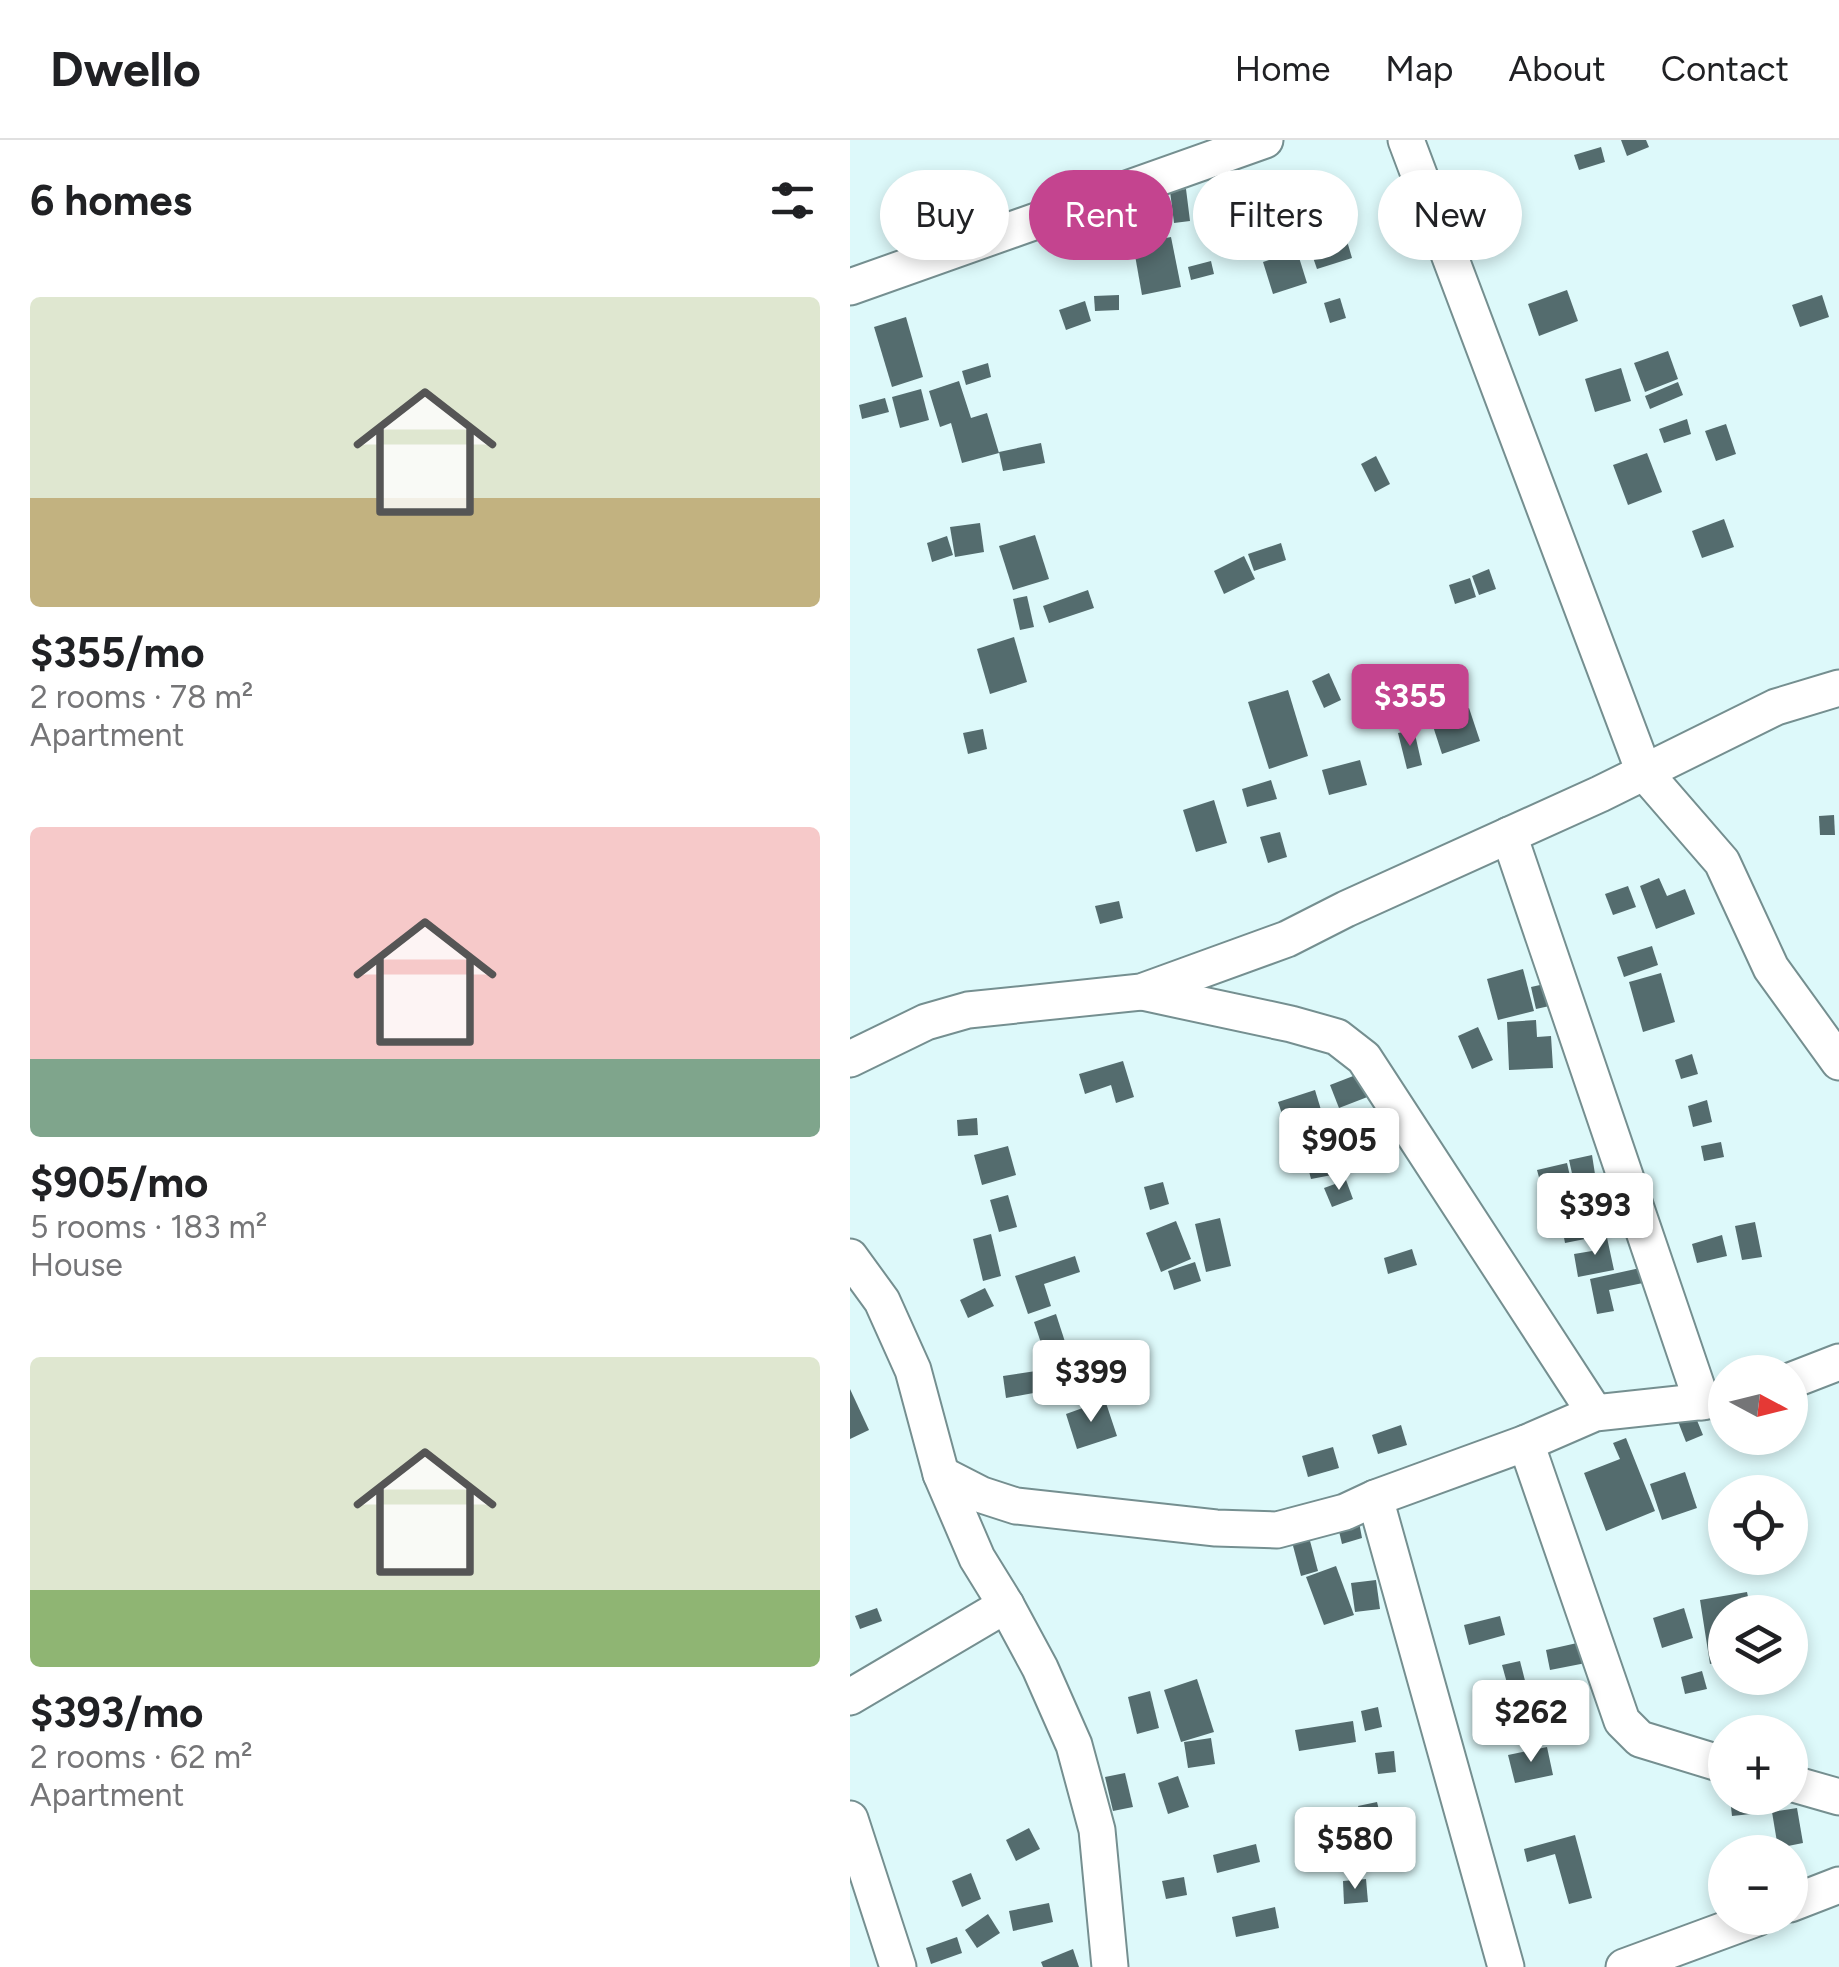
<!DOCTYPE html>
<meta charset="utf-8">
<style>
:root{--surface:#fff;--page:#f2f2f2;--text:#202124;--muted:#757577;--line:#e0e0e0;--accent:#c4448f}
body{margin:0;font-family:Figtree,sans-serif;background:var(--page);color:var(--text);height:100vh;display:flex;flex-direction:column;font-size:38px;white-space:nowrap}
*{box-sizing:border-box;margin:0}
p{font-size:32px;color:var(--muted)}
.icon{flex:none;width:55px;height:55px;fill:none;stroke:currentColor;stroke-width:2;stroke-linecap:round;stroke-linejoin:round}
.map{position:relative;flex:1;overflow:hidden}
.details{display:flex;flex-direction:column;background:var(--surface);width:850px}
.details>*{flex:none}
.top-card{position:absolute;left:30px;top:30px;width:808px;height:90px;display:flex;gap:20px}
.needle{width:65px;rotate:97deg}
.fabs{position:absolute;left:858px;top:1215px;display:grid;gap:20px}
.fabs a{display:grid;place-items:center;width:100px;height:100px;border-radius:50%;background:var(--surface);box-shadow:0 5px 15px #0003;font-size:50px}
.price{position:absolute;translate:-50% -85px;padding:0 22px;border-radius:10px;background:#fff;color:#222;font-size:32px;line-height:65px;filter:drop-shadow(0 2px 5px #0008)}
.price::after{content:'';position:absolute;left:50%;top:60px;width:30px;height:22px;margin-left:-15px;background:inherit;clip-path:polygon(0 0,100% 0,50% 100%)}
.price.active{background:var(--accent);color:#fff}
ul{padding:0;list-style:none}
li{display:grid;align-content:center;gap:20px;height:530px;padding:0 30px}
li span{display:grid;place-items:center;height:310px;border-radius:10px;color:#555}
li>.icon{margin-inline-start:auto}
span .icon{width:180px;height:180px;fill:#fffc;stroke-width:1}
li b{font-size:42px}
h2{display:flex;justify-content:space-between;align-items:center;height:120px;padding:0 30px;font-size:42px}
.chip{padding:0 35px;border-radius:45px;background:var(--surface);box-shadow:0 5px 15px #0003;font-size:35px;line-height:90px}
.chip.active{background:var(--accent);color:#fff}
header{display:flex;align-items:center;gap:60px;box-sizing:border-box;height:140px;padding:0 50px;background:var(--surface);border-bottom:2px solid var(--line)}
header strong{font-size:48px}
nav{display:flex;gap:55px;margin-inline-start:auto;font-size:35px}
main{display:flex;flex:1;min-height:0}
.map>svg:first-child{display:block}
.building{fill:#546c6e}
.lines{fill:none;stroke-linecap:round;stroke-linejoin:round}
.minor-casing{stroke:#758f90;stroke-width:39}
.minor{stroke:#fff;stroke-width:35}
</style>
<header>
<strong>Dwello</strong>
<nav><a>Home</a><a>Map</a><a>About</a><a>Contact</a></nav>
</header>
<main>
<section class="details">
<h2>6 homes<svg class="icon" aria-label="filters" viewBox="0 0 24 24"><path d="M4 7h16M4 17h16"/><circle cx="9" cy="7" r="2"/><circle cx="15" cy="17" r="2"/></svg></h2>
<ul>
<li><span style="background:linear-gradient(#dfe7d0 65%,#c2b280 0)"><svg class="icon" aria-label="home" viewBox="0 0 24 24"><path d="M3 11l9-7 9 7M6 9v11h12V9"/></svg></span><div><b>$355/mo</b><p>2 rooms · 78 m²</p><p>Apartment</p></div></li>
<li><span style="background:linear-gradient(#f6c9c9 75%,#7fa58c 0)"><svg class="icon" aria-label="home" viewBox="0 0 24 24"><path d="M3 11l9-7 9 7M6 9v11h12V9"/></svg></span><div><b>$905/mo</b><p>5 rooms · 183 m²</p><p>House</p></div></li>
<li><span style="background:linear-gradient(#dfe7d0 75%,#8fb573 0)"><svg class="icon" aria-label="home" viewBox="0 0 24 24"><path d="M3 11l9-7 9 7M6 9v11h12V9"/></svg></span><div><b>$393/mo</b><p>2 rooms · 62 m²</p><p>Apartment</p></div></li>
</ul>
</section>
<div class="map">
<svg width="989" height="1827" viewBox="0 0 989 1827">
<rect width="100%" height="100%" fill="#ddf9fa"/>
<g class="building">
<polygon points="771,0 796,0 799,7 777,16"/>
<polygon points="751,7 755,22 729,30 724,15"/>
<polygon points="336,49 340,81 324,83 320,51"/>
<polygon points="442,93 444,107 415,113 412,98"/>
<polygon points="495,94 502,118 467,129 459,106"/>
<polygon points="321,97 331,147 292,155 283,104"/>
<polygon points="447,111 457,143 423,154 413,122"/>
<polygon points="361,121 364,134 341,140 338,127"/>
<polygon points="717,150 728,181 689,196 678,164"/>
<polygon points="269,155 269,170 245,171 244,156"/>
<polygon points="972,155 979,177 950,187 942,165"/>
<polygon points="490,158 496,178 480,183 474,163"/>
<polygon points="235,161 241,181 216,190 209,170"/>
<polygon points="56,177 73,237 42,247 24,187"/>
<polygon points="818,211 828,239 795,252 784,223"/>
<polygon points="138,223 141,237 116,245 112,231"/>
<polygon points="771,228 781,261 745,272 735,239"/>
<polygon points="109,241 121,278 137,273 149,313 112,323 101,283 90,287 79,251"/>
<polygon points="828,242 833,255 800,269 795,256"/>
<polygon points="71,249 79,280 50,288 42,257"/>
<polygon points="35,258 39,272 12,279 9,265"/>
<polygon points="837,279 841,294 814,303 809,289"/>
<polygon points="876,284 886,314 866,321 855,291"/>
<polygon points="191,303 195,323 153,331 149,312"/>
<polygon points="797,313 812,352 778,365 763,325"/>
<polygon points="526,316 540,344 525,352 511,324"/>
<polygon points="874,379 884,407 852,418 842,391"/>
<polygon points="130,383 134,412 105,417 100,387"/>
<polygon points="185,395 199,439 163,450 149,406"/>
<polygon points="97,396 103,415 82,422 77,403"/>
<polygon points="431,403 436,420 404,431 398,414"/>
<polygon points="394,416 405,439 374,454 364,431"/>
<polygon points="639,429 646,449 629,455 622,436"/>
<polygon points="620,438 626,457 605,464 599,445"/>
<polygon points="238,450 244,468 199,483 193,466"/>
<polygon points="177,456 184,487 170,490 163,459"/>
<polygon points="164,497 177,542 140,554 127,509"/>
<polygon points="479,533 491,560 474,568 462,541"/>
<polygon points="438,550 458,616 419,629 398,562"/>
<polygon points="619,568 630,601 592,614 581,580"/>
<polygon points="133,589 137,609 118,614 113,593"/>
<polygon points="564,590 572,625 557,629 548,593"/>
<polygon points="510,620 517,645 479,655 472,630"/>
<polygon points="421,640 427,659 397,667 392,649"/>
<polygon points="364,660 377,703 346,712 333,670"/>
<polygon points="984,675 985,695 970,695 969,676"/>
<polygon points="430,692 437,717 418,723 410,697"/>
<polygon points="809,738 817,756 835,749 845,774 806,789 790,746"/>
<polygon points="778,746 786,767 763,775 755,754"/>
<polygon points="269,761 273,778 250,784 245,766"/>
<polygon points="802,806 808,825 774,837 767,817"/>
<polygon points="673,829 684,871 648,880 637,839"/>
<polygon points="811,833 825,882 793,892 779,842"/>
<polygon points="699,843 704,865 686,869 681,847"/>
<polygon points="686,880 687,897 701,896 703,928 659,930 657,882"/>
<polygon points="628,887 643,920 622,929 608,896"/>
<polygon points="842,914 848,934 831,939 825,920"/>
<polygon points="273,921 284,957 266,963 261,945 235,954 229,934"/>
<polygon points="511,933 520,956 489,968 480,945"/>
<polygon points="465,950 475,983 439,995 428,962"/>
<polygon points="857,960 862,982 843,987 838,966"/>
<polygon points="127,978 128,995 108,996 107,980"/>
<polygon points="871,1002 874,1017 854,1021 851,1006"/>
<polygon points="158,1006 166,1035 132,1045 124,1015"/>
<polygon points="493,1010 498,1032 486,1035 481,1013"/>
<polygon points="479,1015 482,1035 461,1039 456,1020"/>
<polygon points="742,1015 745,1034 723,1038 719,1020"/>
<polygon points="717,1023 722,1045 693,1052 687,1030"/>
<polygon points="496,1040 503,1059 482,1067 474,1048"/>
<polygon points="313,1042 319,1064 300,1070 294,1047"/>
<polygon points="158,1055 167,1087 149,1092 140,1060"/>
<polygon points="727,1056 735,1099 715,1103 707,1059"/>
<polygon points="370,1078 381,1126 356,1132 345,1084"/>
<polygon points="326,1081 341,1119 311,1132 296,1093"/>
<polygon points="905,1082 912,1117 892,1120 885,1086"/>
<polygon points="756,1093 764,1130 728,1137 724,1114 742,1111 740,1096"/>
<polygon points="141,1094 151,1136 133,1141 123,1099"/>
<polygon points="872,1095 877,1116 847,1123 842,1104"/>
<polygon points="562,1109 567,1125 538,1134 534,1118"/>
<polygon points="225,1116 230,1132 194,1144 201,1166 178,1174 165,1136"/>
<polygon points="345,1122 351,1141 324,1150 318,1131"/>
<polygon points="790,1128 793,1143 759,1150 764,1171 747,1174 740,1139"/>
<polygon points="135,1148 144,1166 118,1178 110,1160"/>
<polygon points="206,1174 217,1208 195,1215 184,1182"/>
<polygon points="256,1201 262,1222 243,1228 237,1207"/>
<polygon points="235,1211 245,1245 207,1255 198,1221"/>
<polygon points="186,1231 189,1252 156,1258 153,1236"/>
<polygon points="0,1249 19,1290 0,1299"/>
<polygon points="255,1260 267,1296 227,1309 216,1274"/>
<polygon points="844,1273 853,1295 836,1302 827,1279"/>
<polygon points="551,1285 557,1305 528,1314 522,1295"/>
<polygon points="776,1298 805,1371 756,1391 734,1333 770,1319 763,1303"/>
<polygon points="483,1307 489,1328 458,1337 452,1316"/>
<polygon points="835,1332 847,1368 812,1380 800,1344"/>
<polygon points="509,1382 512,1398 492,1404 488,1387"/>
<polygon points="459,1397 468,1431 451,1436 442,1402"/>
<polygon points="486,1426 504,1475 474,1485 456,1437"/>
<polygon points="526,1440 530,1469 505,1472 501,1443"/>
<polygon points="897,1452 901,1471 875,1472 875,1521 860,1524 850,1460"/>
<polygon points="27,1468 32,1481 10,1489 5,1476"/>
<polygon points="834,1468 843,1498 812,1508 803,1478"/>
<polygon points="650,1476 655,1495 619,1505 614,1485"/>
<polygon points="736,1501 741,1522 700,1530 696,1510"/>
<polygon points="670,1521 682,1568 665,1572 652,1525"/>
<polygon points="852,1531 857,1549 835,1554 831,1537"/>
<polygon points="347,1539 364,1592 331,1602 314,1550"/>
<polygon points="300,1551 309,1588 287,1594 278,1557"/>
<polygon points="528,1567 532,1587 515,1591 511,1571"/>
<polygon points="684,1571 692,1601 672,1607 664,1576"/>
<polygon points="725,1575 729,1594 699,1600 695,1582"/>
<polygon points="503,1581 506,1602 449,1611 445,1590"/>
<polygon points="361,1598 365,1624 338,1628 334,1602"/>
<polygon points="697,1607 703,1635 665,1643 658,1615"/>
<polygon points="544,1611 546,1632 528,1634 525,1613"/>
<polygon points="275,1633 283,1667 263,1671 255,1637"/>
<polygon points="328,1636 339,1667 318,1674 308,1643"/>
<polygon points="880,1658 899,1658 901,1674 882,1676"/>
<polygon points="527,1662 535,1695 516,1700 508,1666"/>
<polygon points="947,1668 953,1703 928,1708 922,1672"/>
<polygon points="179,1688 190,1709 166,1721 156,1700"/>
<polygon points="725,1695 742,1758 719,1764 705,1714 677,1722 674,1709"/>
<polygon points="406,1704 410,1722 367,1733 363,1715"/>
<polygon points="121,1733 131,1759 112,1767 102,1741"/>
<polygon points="334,1737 337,1755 316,1759 312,1741"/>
<polygon points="516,1739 518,1762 494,1764 493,1741"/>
<polygon points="199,1763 203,1782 163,1791 159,1771"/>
<polygon points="425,1767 429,1788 386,1797 382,1777"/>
<polygon points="138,1774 150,1793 127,1808 115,1790"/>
<polygon points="107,1797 112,1813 81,1824 76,1808"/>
<polygon points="223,1809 229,1827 193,1827 191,1822"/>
</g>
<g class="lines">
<g class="minor-casing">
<g id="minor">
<polyline points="556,0 794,632 872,722 921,828 989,922"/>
<polyline points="0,147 415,0"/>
<polyline points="659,695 852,1262"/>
<polyline points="292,852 441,884 487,897 514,918 745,1273"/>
<polyline points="0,919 76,882 118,870 291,852 437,799 496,769 750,654 926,567 989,548"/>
<polyline points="0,1117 32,1161 63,1230 91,1334 127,1418 156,1465 190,1528 224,1605 247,1690 260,1827"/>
<polyline points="940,1241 989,1222"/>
<polyline points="676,1303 772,1581 790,1599 875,1625"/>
<polyline points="91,1334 132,1355 166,1366 366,1388 427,1390 495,1372 525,1358 676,1303 745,1273 875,1259"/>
<polyline points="525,1358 656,1827"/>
<polyline points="0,1557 156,1465"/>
<polyline points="940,1643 989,1657"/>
<polyline points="0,1679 48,1827"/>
<polyline points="940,1764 989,1745"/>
<polyline points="774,1827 907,1778"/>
</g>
</g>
<use href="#minor" class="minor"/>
</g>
</svg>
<div class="fabs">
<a><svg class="needle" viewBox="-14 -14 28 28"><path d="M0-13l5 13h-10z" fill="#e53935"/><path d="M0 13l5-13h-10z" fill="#757577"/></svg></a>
<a><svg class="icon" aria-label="locate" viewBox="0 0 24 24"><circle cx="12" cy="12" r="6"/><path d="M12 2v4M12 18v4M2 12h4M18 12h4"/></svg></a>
<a><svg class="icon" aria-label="layers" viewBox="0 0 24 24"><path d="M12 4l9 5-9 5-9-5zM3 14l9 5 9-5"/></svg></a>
<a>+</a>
<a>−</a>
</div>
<b class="price active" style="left:560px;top:609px">$355</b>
<b class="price" style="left:489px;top:1053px">$905</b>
<b class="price" style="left:745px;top:1118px">$393</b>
<b class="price" style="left:241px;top:1285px">$399</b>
<b class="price" style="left:681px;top:1625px">$262</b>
<b class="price" style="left:505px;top:1752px">$580</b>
<div class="top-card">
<a class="chip">Buy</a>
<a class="chip active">Rent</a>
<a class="chip">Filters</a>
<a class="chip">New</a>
</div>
</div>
</main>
